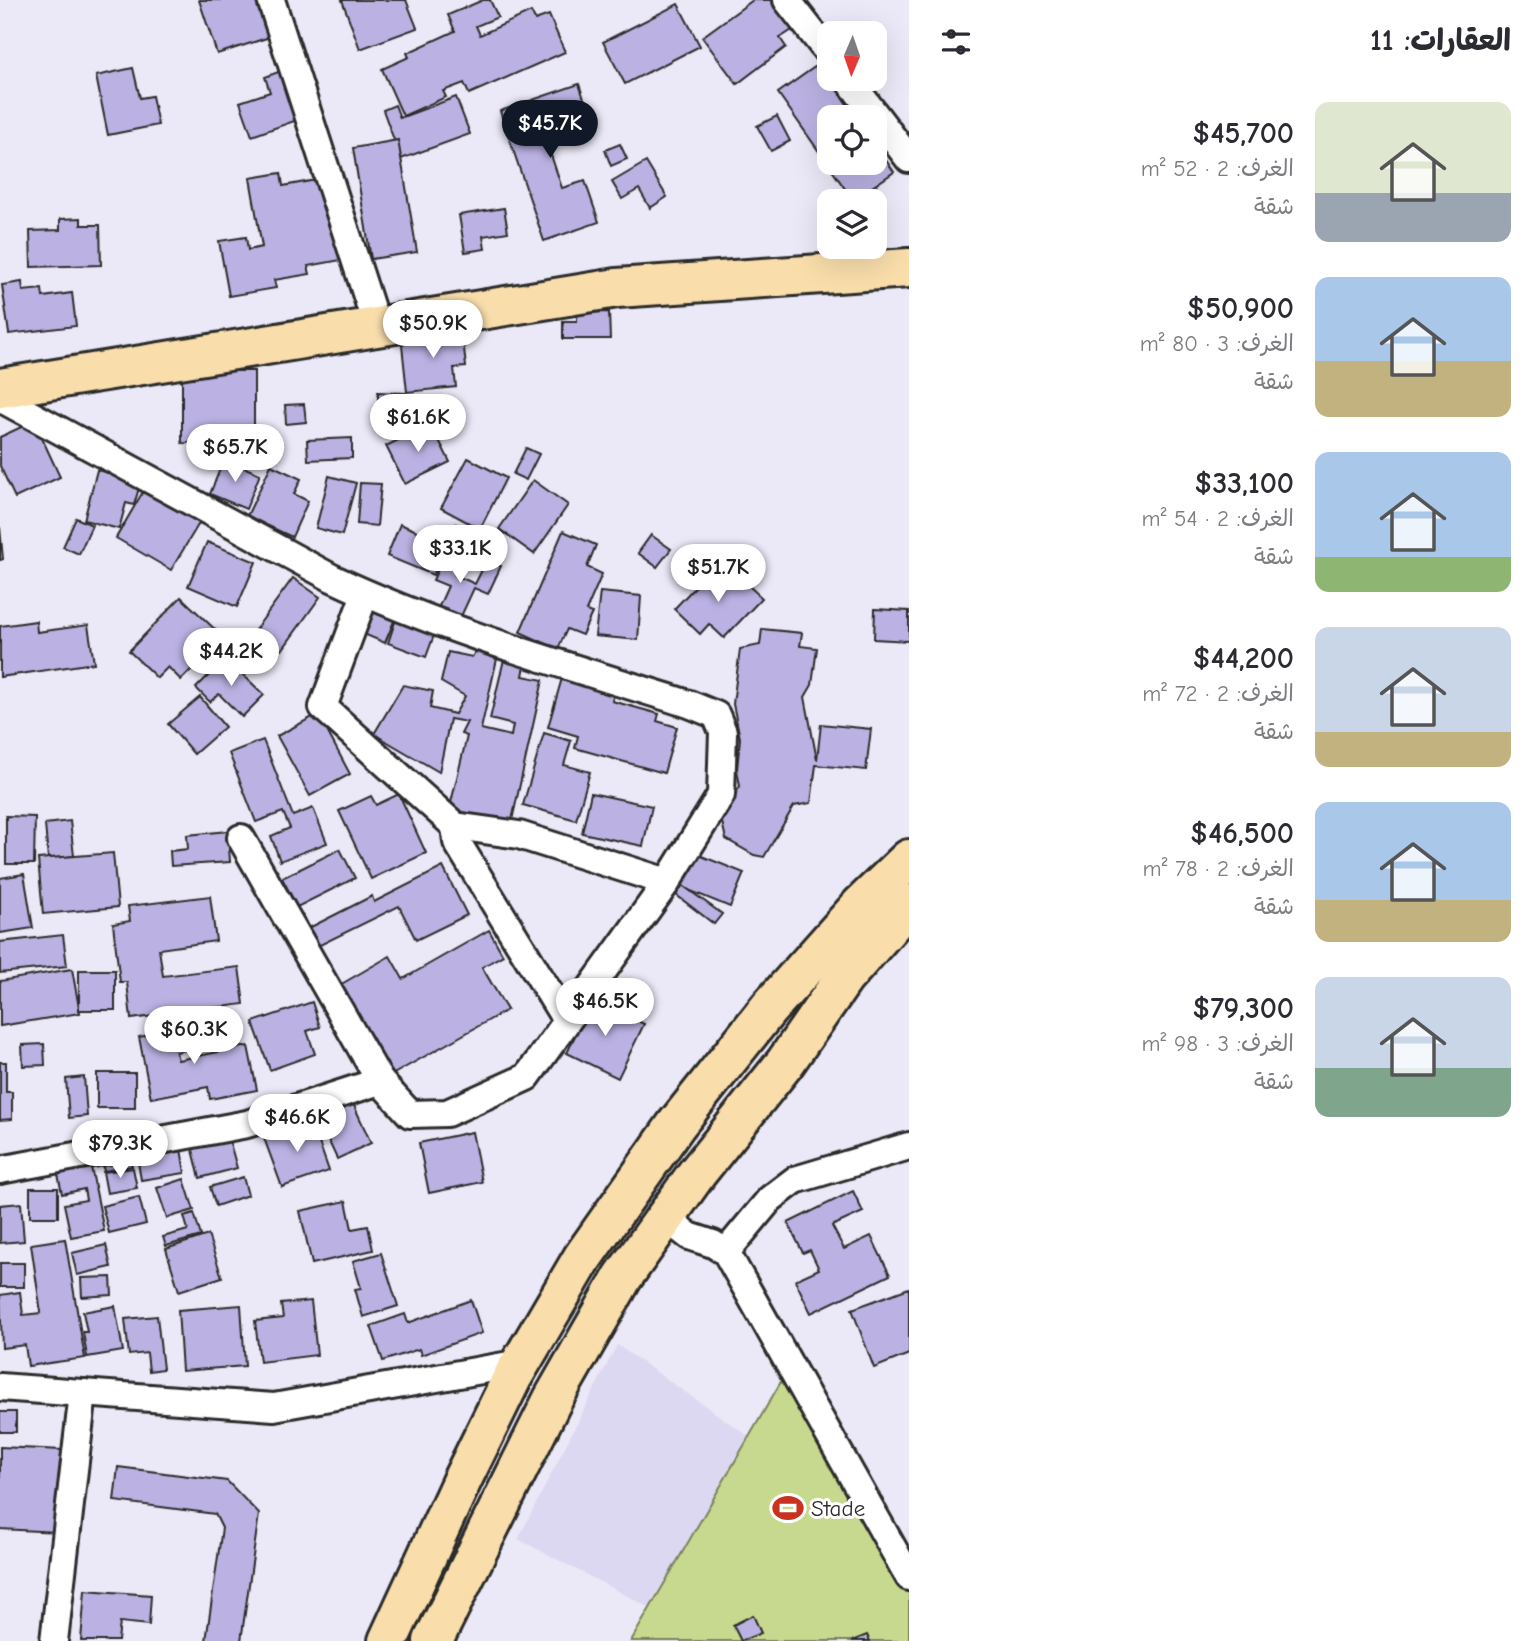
<!DOCTYPE html>
<html lang="ar">
<meta charset="utf-8">
<style>
:root{--surface:#fff;--page:#f2f2f3;--text:#2b2b33;--muted:#7c7c81;--accent:#111827}
body{margin:0;font-family:"Comic Neue","Playpen Sans Arabic",sans-serif;background:var(--page);color:var(--text);direction:rtl;height:100vh;display:flex;flex-direction:column;font-size:26px;white-space:nowrap}
*{box-sizing:border-box;margin:0}
p{font-size:23px;color:var(--muted)}
.icon{flex:none;width:38px;height:38px;fill:none;stroke:currentColor;stroke-width:2;stroke-linecap:round;stroke-linejoin:round}
.map{position:relative;flex:1;overflow:hidden;direction:ltr}
.details{display:flex;flex-direction:column;background:var(--surface);width:630px}
.details>*{flex:none}
.needle{width:46px;rotate:182deg}
.buttons{position:absolute;left:817px;top:21px;display:grid;gap:14px}
.buttons a{display:grid;place-items:center;width:70px;height:70px;border-radius:14px;background:var(--surface);box-shadow:0 7px 28px #0002;font-size:35px}
.price{position:absolute;translate:-50% -60px;padding:0 16px;border-radius:24px;background:#fff;color:#222;font-size:23px;line-height:46px;filter:drop-shadow(0 2px 4px #0008)}
.price::after{content:'';position:absolute;left:50%;top:42px;width:21px;height:16px;margin-left:-10px;background:inherit;clip-path:polygon(0 0,100% 0,50% 100%)}
.price.on{background:var(--accent);color:#fff}
ul{padding:0;list-style:none}
li{display:flex;align-items:center;gap:21px;height:175px;padding:0 28px}
li span{display:grid;place-items:center;flex:none;width:196px;height:140px;border-radius:14px;color:#555}
li>.icon{margin-inline-start:auto}
span .icon{width:84px;height:84px;fill:#fffc;stroke-width:1}
li b{font-size:30px}
h2{display:flex;justify-content:space-between;align-items:center;height:84px;padding:0 28px;font-size:30px}
main{display:flex;flex:1;min-height:0}
.map>svg:first-child{display:block}
.built{fill:#ddd8f1}
.green{fill:#c7d98e;stroke:#79825c;stroke-width:2}
.building{fill:#bbb2e3;stroke:#2b2b2b;stroke-width:2}
.lines{fill:none;stroke-linecap:round;stroke-linejoin:round}
.minor-casing{stroke:#2b2b2b;stroke-width:32}
.primary-casing{stroke:#2b2b2b;stroke-width:44}
.trunk-casing{stroke:#2b2b2b;stroke-width:44}
.minor{stroke:#fff;stroke-width:26}
.primary{stroke:#f9deab;stroke-width:38}
.trunk{stroke:#f9deab;stroke-width:38}
.labels{text-anchor:middle;dominant-baseline:central;stroke-width:6;stroke-linejoin:round;paint-order:stroke}
.poi-label{font-size:23px;fill:#2b2b2b;stroke:#fff;text-anchor:start}
</style>
<main>
<section class="details">
<h2>العقارات: 11<svg class="icon" aria-label="filters" viewBox="0 0 24 24"><path d="M4 7h16M4 17h16"/><circle cx="9" cy="7" r="2"/><circle cx="15" cy="17" r="2"/></svg></h2>
<ul>
<li><span style="background:linear-gradient(#dfe7d0 65%,#9aa5b1 0)"><svg class="icon" aria-label="home" viewBox="0 0 24 24"><path d="M3 11l9-7 9 7M6 9v11h12V9"/></svg></span><div><b>$45,700</b><p>الغرف: 2 · 52 m²</p><p>شقة</p></div></li>
<li><span style="background:linear-gradient(#a9c7e8 60%,#c2b280 0)"><svg class="icon" aria-label="home" viewBox="0 0 24 24"><path d="M3 11l9-7 9 7M6 9v11h12V9"/></svg></span><div><b>$50,900</b><p>الغرف: 3 · 80 m²</p><p>شقة</p></div></li>
<li><span style="background:linear-gradient(#a9c7e8 75%,#8fb573 0)"><svg class="icon" aria-label="home" viewBox="0 0 24 24"><path d="M3 11l9-7 9 7M6 9v11h12V9"/></svg></span><div><b>$33,100</b><p>الغرف: 2 · 54 m²</p><p>شقة</p></div></li>
<li><span style="background:linear-gradient(#c9d6e8 75%,#c2b280 0)"><svg class="icon" aria-label="home" viewBox="0 0 24 24"><path d="M3 11l9-7 9 7M6 9v11h12V9"/></svg></span><div><b>$44,200</b><p>الغرف: 2 · 72 m²</p><p>شقة</p></div></li>
<li><span style="background:linear-gradient(#a9c7e8 70%,#c2b280 0)"><svg class="icon" aria-label="home" viewBox="0 0 24 24"><path d="M3 11l9-7 9 7M6 9v11h12V9"/></svg></span><div><b>$46,500</b><p>الغرف: 2 · 78 m²</p><p>شقة</p></div></li>
<li><span style="background:linear-gradient(#c9d6e8 65%,#7fa58c 0)"><svg class="icon" aria-label="home" viewBox="0 0 24 24"><path d="M3 11l9-7 9 7M6 9v11h12V9"/></svg></span><div><b>$79,300</b><p>الغرف: 3 · 98 m²</p><p>شقة</p></div></li>
</ul>
</section>
<div class="map">
<svg width="909" height="1641" viewBox="0 0 909 1641">
<rect width="100%" height="100%" fill="#ebe8f7"/>
<filter id="ink" filterUnits="userSpaceOnUse"><feTurbulence type="fractalNoise" baseFrequency=".0143" numOctaves="2"/><feDisplacementMap in="SourceGraphic" scale="14" xChannelSelector="R" yChannelSelector="G"/><feConvolveMatrix kernelMatrix="1 2 1 2 8 2 1 2 1" color-interpolation-filters="sRGB"/></filter>
<g filter="url(#ink)">
<polygon class="built" points="617,1345 750,1437 650,1608 518,1539"/>
<polygon class="green" points="786,1373 909,1579 909,1641 631,1641"/>
<g class="building">
<polygon points="199,0 268,0 279,34 217,54"/>
<polygon points="342,0 406,0 417,28 360,49"/>
<polygon points="483,0 490,0 498,17 476,26 480,35 531,12 535,20 549,15 565,52 469,94 464,83 443,91 446,97 403,116 382,69 409,57 407,53 455,31 448,15"/>
<polygon points="753,0 780,0 789,11 782,17 792,30 780,38 786,47 737,84 702,37"/>
<polygon points="678,4 700,46 625,84 603,42"/>
<polygon points="819,64 856,117 830,117 830,163 875,163 875,144 894,172 853,200 778,93"/>
<polygon points="133,68 140,98 152,96 158,125 108,135 96,76"/>
<polygon points="286,69 303,118 252,136 240,102 270,92 265,77"/>
<polygon points="579,84 592,122 545,137 562,188 585,181 599,222 544,241 500,111"/>
<polygon points="456,97 470,134 401,159 383,110 395,105 400,118"/>
<polygon points="777,116 790,141 771,151 757,126"/>
<polygon points="398,140 417,252 371,259 353,148"/>
<polygon points="620,144 627,159 611,166 605,150"/>
<polygon points="646,162 667,197 650,208 639,189 622,199 612,182"/>
<polygon points="281,173 283,186 338,176 352,258 308,266 310,274 274,280 276,288 229,296 219,241 246,237 248,250 262,247 250,178"/>
<polygon points="504,208 508,232 483,236 485,249 465,252 459,215"/>
<polygon points="81,218 81,225 100,225 101,265 31,267 30,231 60,230 60,219"/>
<polygon points="22,282 23,291 42,289 43,297 72,293 76,326 9,334 2,285"/>
<polygon points="609,312 610,339 563,339 563,321 577,321 577,313"/>
<polygon points="462,330 466,367 454,368 456,387 407,392 401,336"/>
<polygon points="182,371 254,371 254,444 182,443"/>
<polygon points="378,392 405,393 405,410 378,410"/>
<polygon points="304,404 306,422 286,424 285,405"/>
<polygon points="34,421 60,477 15,498 0,466 0,437"/>
<polygon points="431,424 450,462 405,484 386,446"/>
<polygon points="352,438 352,458 308,460 307,440"/>
<polygon points="526,448 539,454 526,480 513,474"/>
<polygon points="468,458 506,478 480,529 441,508"/>
<polygon points="224,459 260,474 246,509 210,494"/>
<polygon points="271,465 301,479 294,494 308,501 292,537 247,516"/>
<polygon points="97,470 141,481 134,505 126,503 119,529 84,520"/>
<polygon points="329,476 356,483 342,535 316,528"/>
<polygon points="533,480 568,505 534,554 499,529"/>
<polygon points="148,483 204,515 171,570 116,538"/>
<polygon points="360,483 381,484 377,526 357,524"/>
<polygon points="76,518 92,525 79,554 63,547"/>
<polygon points="400,524 446,543 433,575 387,556"/>
<polygon points="456,524 479,536 470,553 447,541"/>
<polygon points="0,527 3,559 0,560"/>
<polygon points="563,531 596,545 587,567 602,574 586,611 592,613 582,635 567,629 558,649 520,632"/>
<polygon points="651,535 671,549 657,567 638,553"/>
<polygon points="207,542 256,562 237,607 188,586"/>
<polygon points="449,545 465,553 455,575 475,584 487,560 501,566 488,594 474,588 457,625 435,615 448,586 433,580"/>
<polygon points="733,571 762,598 724,638 709,624 700,634 674,609 709,572 721,583"/>
<polygon points="293,578 320,597 282,650 255,630"/>
<polygon points="600,592 641,596 638,640 595,636"/>
<polygon points="181,597 223,637 181,680 168,667 157,678 129,651"/>
<polygon points="371,603 397,614 385,643 359,632"/>
<polygon points="875,609 909,611 909,641 874,639"/>
<polygon points="396,619 437,627 426,657 388,643"/>
<polygon points="36,621 37,632 88,625 94,663 0,677 0,626"/>
<polygon points="762,629 802,633 800,646 817,648 812,685 805,697 817,760 821,724 871,729 866,770 816,765 811,803 794,806 764,857 754,855 726,839 721,818 740,786 737,770 740,738 733,704 740,649 760,645"/>
<polygon points="479,646 499,650 481,729 511,736 513,725 490,719 505,655 526,660 523,676 543,680 511,825 449,811 467,736 461,734 467,722 450,719 439,772 374,734 403,685 433,691 430,708 455,714 465,696 441,682 448,652 472,657"/>
<polygon points="226,658 264,695 242,717 219,694 210,702 196,688"/>
<polygon points="564,671 616,686 612,701 659,714 657,721 677,727 664,773 575,748 578,736 548,727"/>
<polygon points="200,697 225,727 194,754 168,724"/>
<polygon points="318,714 350,774 310,796 277,736"/>
<polygon points="544,733 571,741 564,765 590,772 576,820 523,805"/>
<polygon points="263,740 293,816 313,808 327,843 280,861 271,836 290,828 283,812 256,822 229,753"/>
<polygon points="591,793 652,806 643,846 582,833"/>
<polygon points="399,794 426,853 371,879 339,811 371,796 376,805"/>
<polygon points="6,816 35,817 34,864 6,864"/>
<polygon points="70,821 74,856 48,859 45,824"/>
<polygon points="228,831 230,862 171,866 170,851 188,849 187,835"/>
<polygon points="340,849 355,878 297,907 282,878"/>
<polygon points="689,851 744,873 730,907 676,885"/>
<polygon points="113,853 118,907 43,914 38,859"/>
<polygon points="443,867 467,915 416,940 399,906 318,946 309,928 372,896 374,902"/>
<polygon points="24,874 33,928 0,933 0,878"/>
<polygon points="682,885 722,914 714,924 675,894"/>
<polygon points="210,896 216,941 159,949 163,976 239,967 244,1004 131,1019 127,982 120,982 113,924 130,921 128,906"/>
<polygon points="489,930 503,955 482,967 507,1010 390,1076 338,986 390,956 403,979"/>
<polygon points="63,935 67,966 0,973 0,942"/>
<polygon points="72,969 80,1013 0,1026 0,981"/>
<rect x="79" y="970" width="36" height="40"/>
<polygon points="592,999 644,1024 618,1078 567,1053"/>
<polygon points="312,1002 320,1027 307,1031 315,1054 270,1070 253,1022"/>
<polygon points="195,1026 200,1047 176,1052 178,1060 248,1046 257,1090 210,1099 208,1087 151,1098 139,1037"/>
<polygon points="44,1044 45,1065 23,1066 22,1045"/>
<polygon points="0,1062 6,1062 6,1092 12,1092 12,1119 0,1120"/>
<rect x="97" y="1073" width="38" height="35"/>
<polygon points="84,1077 87,1116 69,1118 66,1079"/>
<polygon points="352,1101 371,1143 337,1159 318,1118"/>
<polygon points="311,1120 329,1171 282,1187 264,1138"/>
<polygon points="472,1132 482,1182 429,1193 419,1143"/>
<polygon points="228,1136 237,1168 200,1178 192,1146"/>
<polygon points="181,1149 185,1173 141,1180 137,1156"/>
<polygon points="130,1158 132,1166 104,1171 102,1164"/>
<polygon points="90,1162 104,1231 71,1237 64,1204 86,1200 84,1189 62,1194 57,1169"/>
<polygon points="133,1168 137,1188 107,1193 103,1172"/>
<polygon points="243,1177 248,1195 216,1206 210,1187"/>
<polygon points="184,1179 194,1210 167,1218 157,1188"/>
<rect x="30" y="1188" width="28" height="29"/>
<polygon points="853,1191 863,1212 832,1226 844,1249 871,1236 890,1275 811,1313 795,1280 819,1269 810,1250 803,1253 788,1223"/>
<polygon points="139,1197 146,1224 109,1233 102,1206"/>
<polygon points="346,1201 352,1229 368,1226 373,1250 312,1264 300,1211"/>
<polygon points="21,1203 24,1241 0,1243 0,1205"/>
<polygon points="194,1213 201,1236 166,1246 163,1237 188,1230 184,1216"/>
<polygon points="208,1235 222,1277 179,1291 166,1249"/>
<polygon points="65,1239 85,1358 28,1366 25,1345 2,1348 0,1295 20,1292 23,1315 41,1313 31,1244"/>
<polygon points="106,1245 111,1267 77,1275 72,1253"/>
<polygon points="381,1253 398,1306 363,1317 355,1289 361,1288 353,1261"/>
<rect x="0" y="1263" width="24" height="24"/>
<polygon points="111,1277 112,1295 82,1297 81,1278"/>
<polygon points="909,1288 909,1354 874,1368 852,1309"/>
<polygon points="471,1300 482,1333 421,1355 419,1349 383,1361 371,1326 405,1314 408,1323"/>
<polygon points="311,1301 317,1355 260,1362 255,1321 283,1318 281,1304"/>
<polygon points="241,1305 245,1366 182,1371 178,1310"/>
<polygon points="115,1306 123,1351 87,1357 83,1332 87,1332 83,1312"/>
<polygon points="157,1316 163,1369 149,1371 147,1353 129,1355 125,1319"/>
<rect x="0" y="1412" width="16" height="20"/>
<polygon points="0,1447 62,1450 58,1532 0,1529"/>
<polygon points="118,1467 227,1481 259,1514 241,1641 206,1641 222,1528 215,1514 114,1501"/>
<polygon points="85,1590 151,1595 149,1625 120,1622 118,1641 81,1641"/>
<polygon points="753,1615 761,1633 741,1641 733,1625"/>
<polygon points="867,1635 870,1641 852,1641"/>
</g>
<g class="lines">
<g class="minor-casing">
<g id="minor">
<polyline points="271,0 377,327"/>
<polyline points="787,0 830,55"/>
<polyline points="848,79 909,159"/>
<path d="M 0,398 L 332,578 C 447,632 568,666 689,704 L 716,715 L 723,732 L 721,795 L 667,882 L 527,1077 L 447,1113 L 410,1114 L 380,1081 L 241,838"/>
<polyline points="365,594 323,707 455,826 519,835 667,882"/>
<polyline points="455,826 457,842 566,1020"/>
<polyline points="0,1170 247,1124 380,1081"/>
<polyline points="666,1218 689,1236 713,1244 726,1252 909,1577"/>
<polyline points="726,1252 770,1199 795,1180 909,1146"/>
<polyline points="0,1387 274,1407 521,1363"/>
<polyline points="54,1641 83,1393"/>
</g>
</g>
<g class="primary-casing">
<polyline id="primary" points="0,388 617,288 909,268"/>
</g>
<g class="trunk-casing">
<g id="trunk">
<polyline points="388,1641 462,1480 513,1376 583,1257 676,1125 769,1008 861,905 909,859"/>
<polyline points="433,1641 553,1399 623,1277 697,1173 785,1063 844,978 909,904"/>
</g>
</g>
<use href="#minor" class="minor"/>
<use href="#primary" class="primary"/>
<use href="#trunk" class="trunk"/>
</g>
</g>
<defs>
<g id="stadium-bare" transform="scale(2.415)"><path d="M0-5a6.5 5 0 1 0 0 10a6.5 5 0 1 0 0-10ZM-3.5-1.8h7v3.6h-7Z" fill="#c8321e" stroke="#fff" stroke-width="2.5" paint-order="stroke"/></g>
</defs>
<g fill-rule="evenodd">
<use href="#stadium-bare" x="788" y="1508"/>
</g>
<g class="labels">
<g class="poi-label">
<text x="811" y="1508">Stade</text>
</g>
</g>
</svg>
<div class="buttons">
<a><svg class="needle" viewBox="-14 -14 28 28"><path d="M0-13l5 13h-10z" fill="#e53935"/><path d="M0 13l5-13h-10z" fill="#7c7c81"/></svg></a>
<a><svg class="icon" aria-label="locate" viewBox="0 0 24 24"><circle cx="12" cy="12" r="6"/><path d="M12 2v4M12 18v4M2 12h4M18 12h4"/></svg></a>
<a><svg class="icon" aria-label="layers" viewBox="0 0 24 24"><path d="M12 4l9 5-9 5-9-5zM3 14l9 5 9-5"/></svg></a>
</div>
<b class="price on" style="left:550px;top:160px">$45.7K</b>
<b class="price" style="left:433px;top:360px">$50.9K</b>
<b class="price" style="left:418px;top:454px">$61.6K</b>
<b class="price" style="left:235px;top:484px">$65.7K</b>
<b class="price" style="left:460px;top:585px">$33.1K</b>
<b class="price" style="left:718px;top:604px">$51.7K</b>
<b class="price" style="left:231px;top:688px">$44.2K</b>
<b class="price" style="left:605px;top:1038px">$46.5K</b>
<b class="price" style="left:194px;top:1066px">$60.3K</b>
<b class="price" style="left:297px;top:1154px">$46.6K</b>
<b class="price" style="left:120px;top:1180px">$79.3K</b>
</div>
</main>
